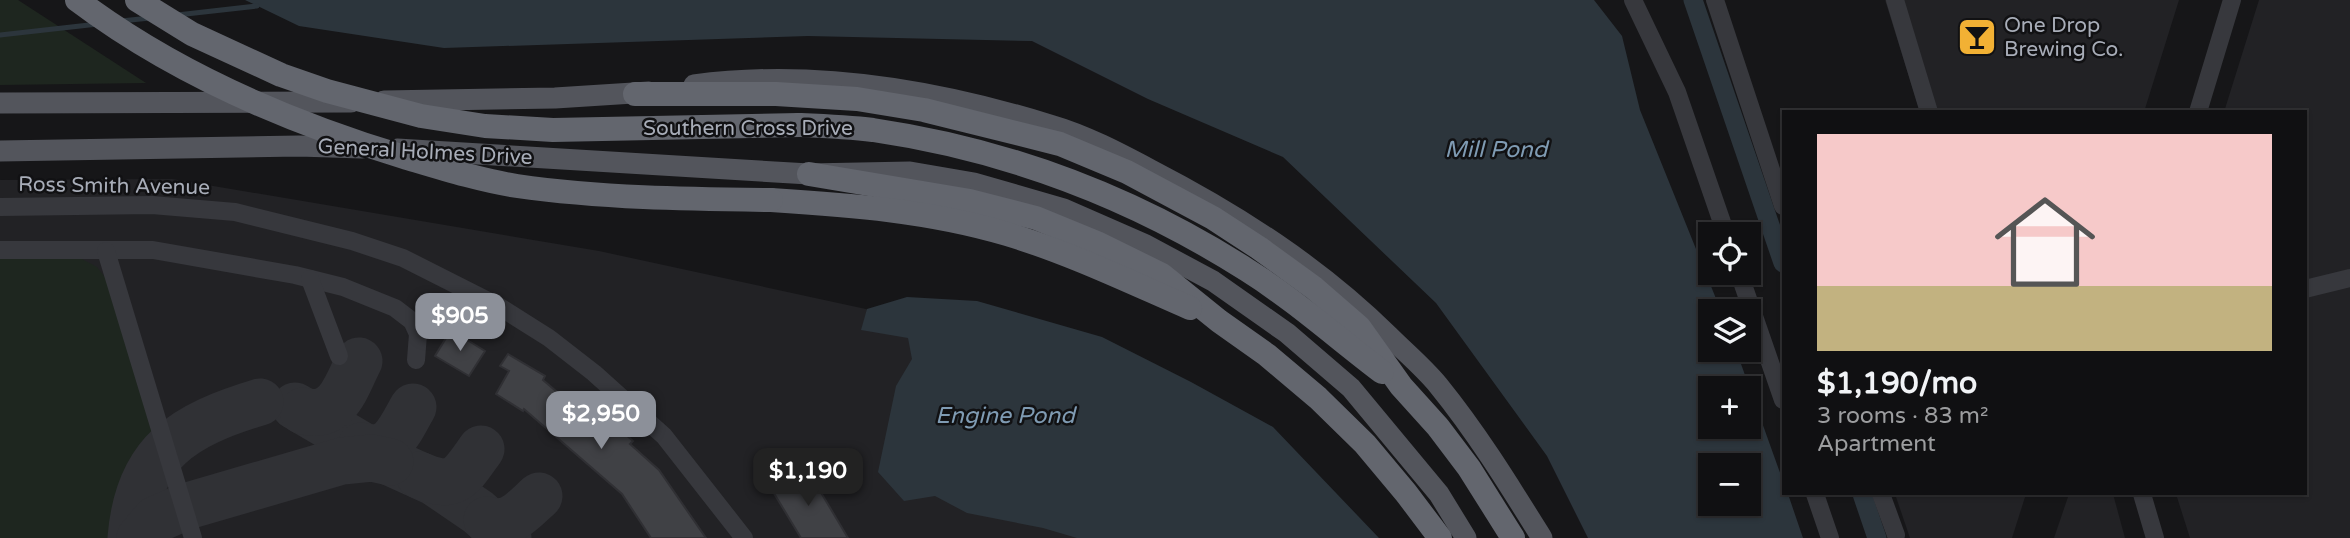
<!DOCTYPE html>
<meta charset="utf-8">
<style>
:root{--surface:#101012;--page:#19191b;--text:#f1f3f6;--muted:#9c9d9f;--line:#303032;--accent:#8c9099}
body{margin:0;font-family:"Varela Round",sans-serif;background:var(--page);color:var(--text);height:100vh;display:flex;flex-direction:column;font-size:26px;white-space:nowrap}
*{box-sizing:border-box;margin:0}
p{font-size:23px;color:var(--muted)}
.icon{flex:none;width:38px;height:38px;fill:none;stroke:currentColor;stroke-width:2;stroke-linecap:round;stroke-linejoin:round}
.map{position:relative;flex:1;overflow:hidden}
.drawer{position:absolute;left:1782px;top:110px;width:525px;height:385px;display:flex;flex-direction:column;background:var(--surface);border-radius:0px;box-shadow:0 2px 5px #0004,0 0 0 2px var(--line)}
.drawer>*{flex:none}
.buttons{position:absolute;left:1698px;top:222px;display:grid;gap:14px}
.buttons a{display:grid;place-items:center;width:63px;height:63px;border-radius:0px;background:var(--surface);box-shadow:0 2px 5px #0004,0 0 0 2px var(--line);font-size:35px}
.price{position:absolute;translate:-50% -60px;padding:0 16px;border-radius:14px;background:var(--accent);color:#fff;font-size:23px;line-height:46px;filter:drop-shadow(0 2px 4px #0008)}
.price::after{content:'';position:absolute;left:50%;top:42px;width:21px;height:16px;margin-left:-10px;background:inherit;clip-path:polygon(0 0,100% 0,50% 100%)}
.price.selected{background:#222;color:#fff}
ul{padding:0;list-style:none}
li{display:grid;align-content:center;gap:14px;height:371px;padding:0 35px}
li+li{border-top:2px solid var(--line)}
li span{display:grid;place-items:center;height:217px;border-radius:0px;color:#555}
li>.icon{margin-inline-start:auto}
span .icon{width:126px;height:126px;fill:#fffc;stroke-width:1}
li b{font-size:30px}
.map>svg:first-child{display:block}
.built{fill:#222225}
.green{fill:#1e261f}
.water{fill:#2c353c;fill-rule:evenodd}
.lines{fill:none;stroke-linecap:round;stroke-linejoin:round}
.stream{stroke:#2c353c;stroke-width:5}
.canal{stroke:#2c353c;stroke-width:19}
.taxiway{stroke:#303135;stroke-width:47}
.building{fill:#404145;stroke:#303034;stroke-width:2}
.minor{stroke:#37383d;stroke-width:18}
.major{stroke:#53555c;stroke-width:21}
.highway{stroke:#63666e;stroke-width:24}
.highway-bridge{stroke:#63666e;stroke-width:24}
.labels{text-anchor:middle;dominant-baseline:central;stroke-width:5;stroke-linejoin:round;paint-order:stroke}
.poi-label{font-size:21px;fill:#a8adb8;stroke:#111113;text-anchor:start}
.street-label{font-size:21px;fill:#a8adb8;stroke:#111113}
.water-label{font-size:23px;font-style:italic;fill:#7f9bb3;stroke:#111113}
</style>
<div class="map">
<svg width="2350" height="538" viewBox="0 0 2350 538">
<rect width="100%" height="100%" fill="#161618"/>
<g class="built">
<polygon points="1885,0 2179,0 2144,112 1920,112"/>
<polygon points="2259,0 2350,0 2350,538 2190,538 2176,494 2305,494 2305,112 2224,112"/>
<polygon points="172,179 599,251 1078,355 1343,538 0,538 0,180"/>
<polygon points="1895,494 2026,494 2012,538 1910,538"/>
<polygon points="2069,494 2113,494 2125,538 2054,538"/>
</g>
<g class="green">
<polygon points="0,0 18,0 146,83 0,85"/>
<path d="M 0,258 L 80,258 L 97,267 L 107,280 L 155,438 C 127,472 119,495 115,538 L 0,538 Z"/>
</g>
<g class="water">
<path d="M 245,0 L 1594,0 L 1622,36 L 1640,110 L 1721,311 L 1710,312 L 1710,350 L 1736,350 L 1783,481 L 1783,494 L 1788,494 L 1803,538 L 1588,538 L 1547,456 L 1436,303 L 1283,157 L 1148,99 L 1032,41 L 808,36 L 444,48 L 299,26 ZM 1710,388 L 1748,388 L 1748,427 L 1710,427 ZM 1710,466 L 1748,466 L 1748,504 L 1710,504 Z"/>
<polygon points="907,297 977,301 1102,337 1191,382 1273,427 1379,538 1077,538 1043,528 967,513 935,496 904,501 878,472 896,386 912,359 908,338 861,330 867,309"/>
</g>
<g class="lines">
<g class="stream">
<polyline points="177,15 257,6"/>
<polyline points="121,21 150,18"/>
<polyline points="0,35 98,24"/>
</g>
<g class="canal">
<polyline points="1693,0 1783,263"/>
<polyline points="1862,494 1877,538"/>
</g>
<g class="taxiway">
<polyline points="295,406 390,462 434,482 478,512 508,538"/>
<path d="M 303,411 C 338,420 346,386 359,361"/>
<path d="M 361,446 C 392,455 400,429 413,407"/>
<path d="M 419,475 C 455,491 461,477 481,449"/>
<path d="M 487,520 C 510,528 523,510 539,496"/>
<path d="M 131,538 C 138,451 184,425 260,402"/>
<polyline points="140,538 155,520 184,507 342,461 372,458 390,462"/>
</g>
</g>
<g class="building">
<polygon points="451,330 485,351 469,376 435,356"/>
<polygon points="508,354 545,376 543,380 570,403 579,393 633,441 630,444 659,470 706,538 651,538 622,494 524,409 523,411 496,394 509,371 500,366"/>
<polygon points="807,469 848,538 801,538 772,490"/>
</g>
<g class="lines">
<g class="minor">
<polyline points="1633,0 1677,92 1726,234"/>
<polyline points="1715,0 1783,206"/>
<polyline points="1895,0 1929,112"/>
<polyline points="2198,112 2232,0"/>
<polyline points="0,207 152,205 235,212 352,241 403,258 500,307 549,338 594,373 664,436 744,538"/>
<polyline points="0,250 153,250 295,275 343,287 395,308 412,321 418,334 416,360"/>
<polyline points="106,251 193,538"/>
<polyline points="1739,273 1783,400"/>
<polyline points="310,279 339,356"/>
<polyline points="2305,289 2350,278"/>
<polyline points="1815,494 1830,538"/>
<polyline points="1881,494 1896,535"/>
<polyline points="2142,494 2155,538"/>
</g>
<g class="major">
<path d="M 694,85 C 812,69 937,90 1050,125 C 1085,135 1119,153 1151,170 C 1238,215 1319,267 1389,336 C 1405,352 1423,367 1438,385 C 1477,433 1509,485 1542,538"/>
<polyline points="384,101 555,98 649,92"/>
<polyline points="0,103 351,102"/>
<polyline points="397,149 809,174 910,172 974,183 1064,209 1144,244 1213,281 1287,333 1351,388 1439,494 1466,538"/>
<polyline points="0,151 299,146 362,148"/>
</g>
<g class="highway">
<polyline points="635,94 776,94 857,99 924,110 1060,144 1127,172 1213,218 1259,248 1314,288 1359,327 1401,386 1438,427 1469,468 1513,538"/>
<path d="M 799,125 C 823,126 848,127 873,130 C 1009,150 1131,196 1247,270 C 1295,300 1337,338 1382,372"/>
<polyline points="809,174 970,201 1036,218 1097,243 1162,275 1219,321 1267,355 1318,398 1365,444 1406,493 1440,538"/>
<path d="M 771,200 C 850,205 930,211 1007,234 C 1070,253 1130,282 1190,308"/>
</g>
<g class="highway-bridge">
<path d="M 77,0 C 174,73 288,122 404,157 C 441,168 479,180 517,186 C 601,198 686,199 771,200"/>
<polyline points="137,0 192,34 281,75 327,91 421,116 485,126 553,130 799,125"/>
</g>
</g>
<defs>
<g id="bar-square" transform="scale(2.0125)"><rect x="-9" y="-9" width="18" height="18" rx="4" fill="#f2b134" stroke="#111113"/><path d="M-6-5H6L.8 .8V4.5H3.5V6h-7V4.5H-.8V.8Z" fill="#111"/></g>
</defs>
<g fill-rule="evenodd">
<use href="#bar-square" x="1977" y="37"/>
</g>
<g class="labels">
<g class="poi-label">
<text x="2004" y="25">One Drop<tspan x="2004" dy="24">Brewing Co.</tspan></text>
</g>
<g class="street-label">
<text x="748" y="128">Southern Cross Drive</text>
<text transform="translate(425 152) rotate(3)">General Holmes Drive</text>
<text transform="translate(114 186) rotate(1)">Ross Smith Avenue</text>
</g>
<g class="water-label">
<text x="1496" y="150">Mill Pond</text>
<text x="1005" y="416">Engine Pond</text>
</g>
</g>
</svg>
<div class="buttons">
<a><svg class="icon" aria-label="locate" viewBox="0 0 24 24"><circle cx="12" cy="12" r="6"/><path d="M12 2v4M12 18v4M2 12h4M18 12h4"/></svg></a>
<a><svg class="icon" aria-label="layers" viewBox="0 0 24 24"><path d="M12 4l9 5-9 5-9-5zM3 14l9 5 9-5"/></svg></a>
<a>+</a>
<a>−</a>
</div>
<b class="price" style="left:460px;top:353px">$905</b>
<b class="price" style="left:601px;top:451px">$2,950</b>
<b class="price selected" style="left:808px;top:508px">$1,190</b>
<section class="drawer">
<ul>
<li><span style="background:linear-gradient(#f6c9c9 70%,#c2b280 0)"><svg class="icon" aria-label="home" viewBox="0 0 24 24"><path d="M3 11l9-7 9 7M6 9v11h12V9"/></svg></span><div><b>$1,190/mo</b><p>3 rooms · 83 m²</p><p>Apartment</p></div></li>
</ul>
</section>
</div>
